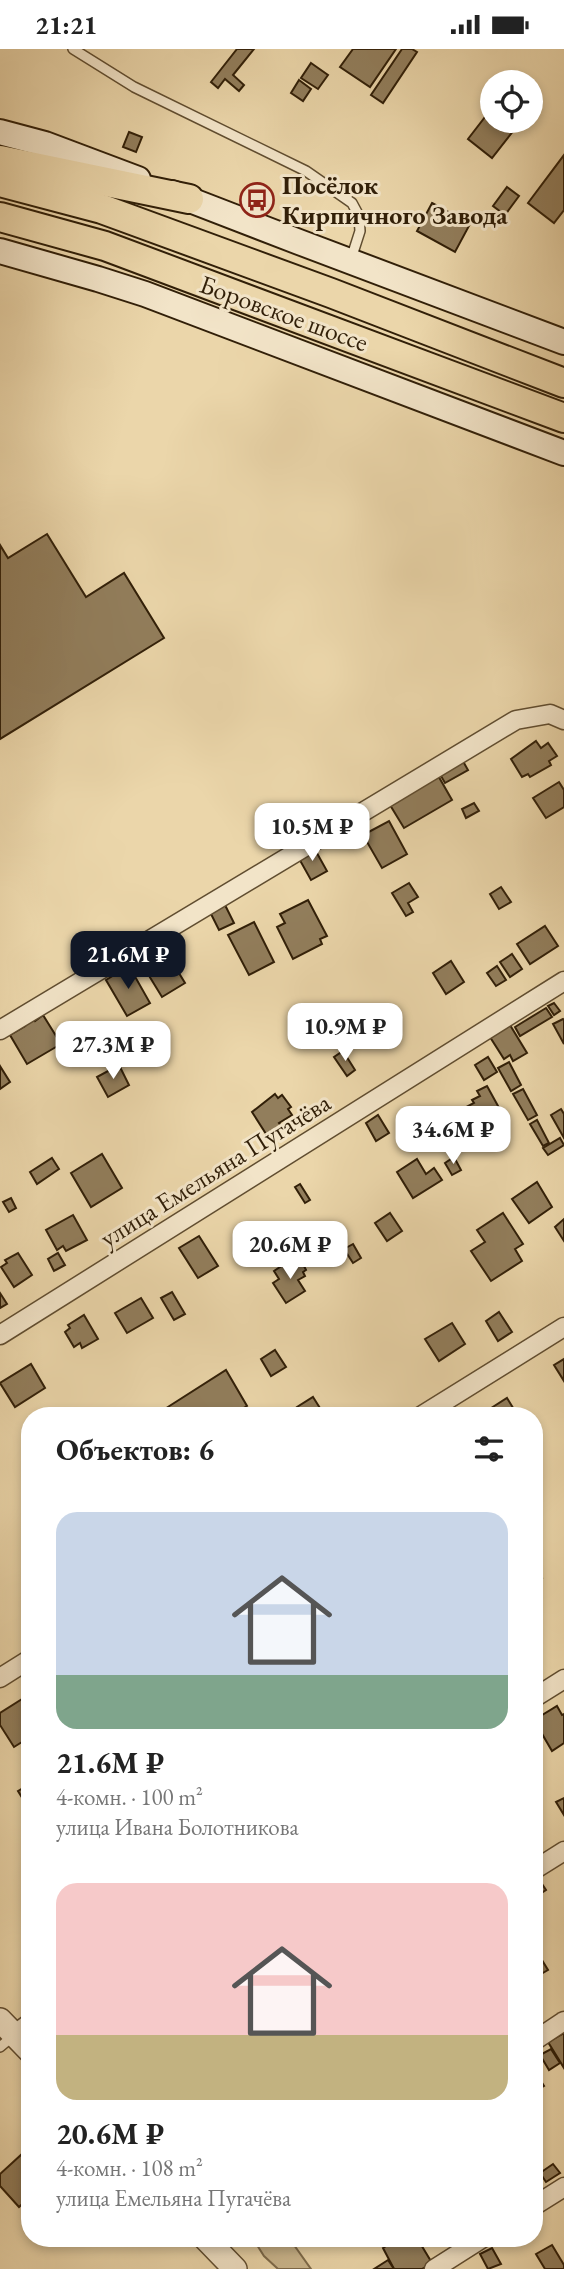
<!DOCTYPE html>
<html lang="ru">
<meta charset="utf-8">
<style>
:root{--surface:#fff;--page:#f2f2f2;--text:#222;--muted:#767676;--accent:#111827}
body{margin:0;font-family:"EB Garamond",serif;background:var(--page);color:var(--text);height:100vh;display:flex;flex-direction:column;font-size:26px;white-space:nowrap}
*{box-sizing:border-box;margin:0}
p{font-size:23px;color:var(--muted)}
.icon{flex:none;width:38px;height:38px;fill:none;stroke:currentColor;stroke-width:2;stroke-linecap:round;stroke-linejoin:round}
.map{position:relative;flex:1;overflow:hidden}
.side{position:absolute;left:21px;top:1358px;width:522px;height:840px;display:flex;flex-direction:column;background:var(--surface);border-radius:28px;box-shadow:0 4px 10px #0003}
.side>*{flex:none}
.controls{position:absolute;left:480px;top:21px;display:grid;gap:14px}
.controls a{display:grid;place-items:center;width:63px;height:63px;border-radius:50%;background:var(--surface);box-shadow:0 4px 10px #0003;font-size:35px}
.price{position:absolute;translate:-50% -60px;padding:0 16px;border-radius:14px;background:#fff;color:#222;font-size:23px;line-height:46px;filter:drop-shadow(0 2px 4px #0008)}
.price::after{content:'';position:absolute;left:50%;top:42px;width:21px;height:16px;margin-left:-10px;background:inherit;clip-path:polygon(0 0,100% 0,50% 100%)}
.price.current{background:var(--accent);color:#fff}
ul{padding:0;list-style:none}
li{display:grid;align-content:center;gap:14px;height:371px;padding:0 35px}
li span{display:grid;place-items:center;height:217px;border-radius:21px;color:#555}
li>.icon{margin-inline-start:auto}
span .icon{width:126px;height:126px;fill:#fffc;stroke-width:1}
li b{font-size:30px}
h2{display:flex;justify-content:space-between;align-items:center;height:84px;padding:0 35px;font-size:30px}
.status{display:flex;justify-content:space-between;align-items:center;height:49px;padding:0 35px;background:var(--surface);direction:ltr}
.status svg{height:19px;fill:currentColor}
.map>svg:first-child{display:block}
.green{fill:#cbb78e;stroke:#7e6b4b;stroke-width:2}
.building{fill:#927e5c;stroke:#311f08;stroke-width:2}
.lines{fill:none;stroke-linecap:round;stroke-linejoin:round}
.service-casing{stroke:#604d30;stroke-width:12}
.minor-casing{stroke:#604d30;stroke-width:21}
.tertiary-casing{stroke:#604d30;stroke-width:26}
.secondary-casing{stroke:#311f08;stroke-width:28}
.primary-casing{stroke:#311f08;stroke-width:32}
.service{stroke:#f2e4c8;stroke-width:9}
.minor{stroke:#f2e4c8;stroke-width:18}
.tertiary{stroke:#f2e4c8;stroke-width:23}
.secondary{stroke:#f2e4c8;stroke-width:24}
.primary{stroke:#ebd6aa;stroke-width:28}
.labels{text-anchor:middle;dominant-baseline:central;stroke-width:6;stroke-linejoin:round;paint-order:stroke}
.poi-label{font-size:26px;font-weight:bold;fill:#311f08;stroke:#f2e4c8;text-anchor:start}
.street-label{font-size:26px;fill:#311f08;stroke:#f2e4c8}
</style>
<div class="status"><b>21:21</b><svg viewBox="0 0 49 12"><path d="M0 12V9h3v3zM5 12V6h3v6zM10 12V3h3v9zM15 12V0h3v12zM26 1h20v11H26zM47 4h2v5h-2z"/></svg></div>
<div class="map">
<svg width="564" height="2220" viewBox="0 0 564 2220">
<rect width="100%" height="100%" fill="#ebd6aa"/>
<filter id="stains"><feTurbulence type="fractalNoise" baseFrequency=".00286" numOctaves="4"/><feColorMatrix values="0 0 0 0 .2 0 0 0 0 .09 0 0 0 0 .02 0 0 0 .5 -.17"/></filter>
<radialGradient id="worn" r=".72"><stop offset=".6" stop-color="#630" stop-opacity="0"/><stop offset="1" stop-color="#630" stop-opacity=".3"/></radialGradient>
<polygon class="green" points="266,2189 289,2189 311,2220 278,2220 264,2207 257,2196"/>
<g class="building">
<polygon points="237,0 254,0 233,26 244,36 239,42 225,30 218,39 211,33"/>
<polygon points="353,0 396,0 370,38 340,18"/>
<polygon points="402,0 412,0 417,3 383,54 371,46"/>
<polygon points="311,14 328,26 318,40 301,29"/>
<polygon points="299,31 311,40 303,52 291,44"/>
<polygon points="492,59 492,72 521,72 492,109 468,90"/>
<polygon points="129,83 142,88 136,103 123,98"/>
<polygon points="564,106 564,161 554,174 528,154"/>
<polygon points="507,138 519,147 505,166 493,157"/>
<polygon points="432,154 470,175 455,203 417,182"/>
<polygon points="47,485 86,548 124,524 164,589 0,690 0,496 8,509"/>
<polygon points="536,692 541,699 548,694 557,707 549,712 551,716 530,728 528,725 522,728 511,710"/>
<polygon points="460,707 468,721 445,734 437,720"/>
<polygon points="436,723 452,751 404,779 387,751"/>
<polygon points="559,733 564,741 564,758 546,769 533,749"/>
<polygon points="474,754 479,762 466,769 462,760"/>
<polygon points="389,772 407,805 382,819 363,786"/>
<polygon points="313,797 327,822 311,831 297,806"/>
<polygon points="409,834 418,848 408,854 413,863 406,867 392,844"/>
<polygon points="501,838 511,853 499,860 490,845"/>
<polygon points="308,851 327,887 320,890 322,895 293,910 277,878 285,874 280,865"/>
<polygon points="224,854 234,874 219,881 209,861"/>
<polygon points="254,873 274,913 249,926 228,886"/>
<polygon points="545,877 558,897 530,915 517,895"/>
<polygon points="163,898 185,934 162,948 140,912"/>
<polygon points="512,905 522,920 510,928 500,913"/>
<polygon points="451,912 464,933 446,945 433,924"/>
<polygon points="129,917 150,954 127,967 106,931"/>
<polygon points="497,917 506,931 496,937 487,924"/>
<polygon points="554,954 560,962 554,966 548,957"/>
<polygon points="546,959 552,968 520,987 515,978"/>
<polygon points="43,966 61,995 27,1015 10,986 25,977 23,973 32,968 35,972"/>
<polygon points="380,968 391,986 372,997 361,979"/>
<polygon points="563,970 564,971 564,995 553,975"/>
<polygon points="510,976 527,1004 513,1012 510,1006 504,1010 490,988"/>
<polygon points="343,1002 355,1021 347,1027 334,1008"/>
<polygon points="488,1008 497,1023 484,1031 475,1016"/>
<polygon points="509,1013 521,1036 511,1042 498,1019"/>
<polygon points="119,1016 129,1036 108,1048 97,1028"/>
<polygon points="0,1017 10,1033 0,1040"/>
<polygon points="487,1037 503,1066 496,1069 499,1073 471,1089 457,1063 474,1054 472,1051 480,1047 477,1042"/>
<polygon points="523,1040 537,1066 528,1071 513,1045"/>
<polygon points="275,1045 278,1049 282,1046 291,1058 288,1060 292,1066 279,1074 282,1078 268,1088 252,1063"/>
<polygon points="424,1060 434,1078 414,1089 408,1077 413,1074 410,1068"/>
<polygon points="561,1060 564,1065 564,1089 551,1066"/>
<polygon points="378,1066 389,1084 376,1092 366,1074"/>
<polygon points="537,1071 549,1094 543,1097 530,1075"/>
<polygon points="560,1089 564,1096 548,1106 543,1099"/>
<polygon points="102,1105 122,1139 91,1158 71,1124"/>
<polygon points="454,1108 461,1121 452,1126 445,1114"/>
<polygon points="52,1109 59,1120 37,1135 30,1123"/>
<polygon points="417,1110 426,1125 434,1119 442,1131 413,1149 397,1123"/>
<polygon points="537,1133 552,1158 529,1174 512,1150"/>
<polygon points="300,1135 310,1151 305,1154 295,1138"/>
<polygon points="11,1149 16,1159 9,1163 3,1153"/>
<polygon points="390,1164 402,1182 387,1192 375,1174"/>
<polygon points="503,1164 523,1195 515,1200 522,1212 491,1232 471,1202 485,1193 477,1181"/>
<polygon points="73,1166 87,1191 66,1202 63,1197 57,1201 46,1181"/>
<polygon points="564,1170 564,1192 555,1178"/>
<polygon points="199,1187 218,1217 198,1229 179,1199"/>
<polygon points="353,1195 361,1209 353,1214 344,1200"/>
<polygon points="18,1204 32,1226 14,1238 1,1218 7,1214 5,1211"/>
<polygon points="58,1204 65,1216 54,1222 48,1210"/>
<polygon points="289,1212 293,1218 302,1213 306,1221 303,1223 305,1227 298,1231 305,1242 286,1254 273,1234 279,1230 274,1222"/>
<polygon points="172,1243 185,1265 174,1271 161,1249"/>
<polygon points="0,1244 7,1255 0,1259"/>
<polygon points="141,1249 153,1269 127,1284 115,1264"/>
<polygon points="499,1263 512,1283 498,1292 486,1272"/>
<polygon points="84,1266 98,1290 82,1299 80,1294 74,1298 65,1283 70,1279 68,1276"/>
<polygon points="452,1274 465,1295 439,1312 425,1290"/>
<polygon points="275,1301 286,1318 271,1327 261,1310"/>
<polygon points="564,1310 564,1332 554,1316"/>
<polygon points="31,1315 45,1339 15,1358 0,1334"/>
<polygon points="226,1321 247,1357 230,1367 162,1367 160,1363"/>
<polygon points="313,1348 325,1367 303,1367 297,1358"/>
<polygon points="507,1349 518,1367 491,1367 488,1361"/>
<polygon points="534,1516 542,1529 534,1534"/>
<polygon points="30,1645 30,1688 14,1698 0,1676 0,1664"/>
<polygon points="557,1657 562,1666 564,1665 564,1694 552,1702 534,1671"/>
<polygon points="30,1735 30,1759 29,1760 18,1742"/>
<polygon points="564,1749 564,1766 556,1753"/>
<polygon points="534,1823 546,1841 534,1849"/>
<polygon points="537,1903 548,1921 534,1929 534,1905"/>
<polygon points="564,1984 564,2019 548,1993"/>
<polygon points="551,2000 560,2014 549,2021 540,2006"/>
<polygon points="534,2021 544,2037 534,2043"/>
<polygon points="22,2105 30,2113 30,2148 19,2158 0,2137 0,2125"/>
<polygon points="553,2115 560,2124 546,2133 540,2124"/>
<polygon points="399,2189 417,2189 432,2214 422,2220 394,2220 383,2199"/>
<polygon points="552,2196 564,2216 564,2220 545,2220 536,2205"/>
<polygon points="492,2199 501,2215 488,2220 480,2205"/>
<polygon points="388,2211 394,2220 374,2220"/>
</g>
<g class="lines">
<g class="service-casing">
<g id="service">
<polyline points="73,0 134,38 306,122 352,154 359,167 360,182 351,210"/>
<polyline points="0,1998 13,1987"/>
</g>
</g>
<g class="minor-casing">
<g id="minor">
<polyline points="0,981 516,671 550,665 564,671"/>
<polyline points="0,1286 564,932"/>
<polyline points="421,1367 564,1278"/>
<polyline points="0,1629 30,1610"/>
<polyline points="534,1649 564,1630"/>
<polyline points="534,1821 564,1802"/>
<polyline points="14,1986 30,1974"/>
<polyline points="534,1992 564,1972"/>
<polyline points="534,2157 564,2138"/>
<polyline points="434,2220 483,2189"/>
</g>
</g>
<g class="tertiary-casing">
<g id="tertiary">
<polyline points="0,1971 30,2002"/>
<polyline points="205,2189 235,2220"/>
</g>
</g>
<g class="secondary-casing">
<g id="secondary">
<polyline points="0,83 45,95 138,130"/>
<polyline points="172,144 299,193 564,293"/>
<polyline points="0,202 98,230 145,245 564,404"/>
</g>
</g>
<g class="primary-casing">
<g id="primary">
<polyline points="0,111 189,150"/>
<polyline points="0,133 102,160 331,244 564,334"/>
<polyline points="0,168 105,197 564,369"/>
</g>
</g>
<use href="#service" class="service"/>
<use href="#minor" class="minor"/>
<use href="#tertiary" class="tertiary"/>
<use href="#secondary" class="secondary"/>
<use href="#primary" class="primary"/>
</g>
<defs>
<g id="bus-ring" transform="scale(1.75)"><circle r="9.5" fill="#f2e4c8" stroke="#8f2418" stroke-width="1.5"/><path d="M-5-6H5V4H4V6H2V4H-2V6H-4V4H-5ZM-3.5-4V0h7V-4ZM-3.5 1.2v1.5H-2V1.2ZM2 1.2v1.5H3.5V1.2Z" fill="#8f2418"/></g>
</defs>
<g fill-rule="evenodd">
<use href="#bus-ring" x="257" y="151"/>
</g>
<g class="labels">
<g class="poi-label">
<text x="282" y="136">Посёлок<tspan x="282" dy="30">Кирпичного Завода</tspan></text>
</g>
<g class="street-label">
<text transform="translate(284 264) rotate(20)">Боровское шоссе</text>
<text transform="translate(215 1121) rotate(-32)">улица Емельяна Пугачёва</text>
</g>
</g>
<rect width="100%" height="100%" filter="url(#stains)"/>
<rect width="100%" height="100%" fill="url(#worn)"/>
</svg>
<div class="controls">
<a><svg class="icon" aria-label="locate" viewBox="0 0 24 24"><circle cx="12" cy="12" r="6"/><path d="M12 2v4M12 18v4M2 12h4M18 12h4"/></svg></a>
</div>
<b class="price" style="left:312px;top:814px">10.5M ₽</b>
<b class="price current" style="left:128px;top:942px">21.6M ₽</b>
<b class="price" style="left:345px;top:1014px">10.9M ₽</b>
<b class="price" style="left:113px;top:1032px">27.3M ₽</b>
<b class="price" style="left:453px;top:1117px">34.6M ₽</b>
<b class="price" style="left:290px;top:1232px">20.6M ₽</b>
<section class="side">
<h2>Объектов: 6<svg class="icon" aria-label="filters" viewBox="0 0 24 24"><path d="M4 7h16M4 17h16"/><circle cx="9" cy="7" r="2"/><circle cx="15" cy="17" r="2"/></svg></h2>
<ul>
<li><span style="background:linear-gradient(#c9d6e8 75%,#7fa58c 0)"><svg class="icon" aria-label="home" viewBox="0 0 24 24"><path d="M3 11l9-7 9 7M6 9v11h12V9"/></svg></span><div><b>21.6M ₽</b><p>4-комн. · 100 m²</p><p>улица Ивана Болотникова</p></div></li>
<li><span style="background:linear-gradient(#f6c9c9 70%,#c2b280 0)"><svg class="icon" aria-label="home" viewBox="0 0 24 24"><path d="M3 11l9-7 9 7M6 9v11h12V9"/></svg></span><div><b>20.6M ₽</b><p>4-комн. · 108 m²</p><p>улица Емельяна Пугачёва</p></div></li>
</ul>
</section>
</div>
